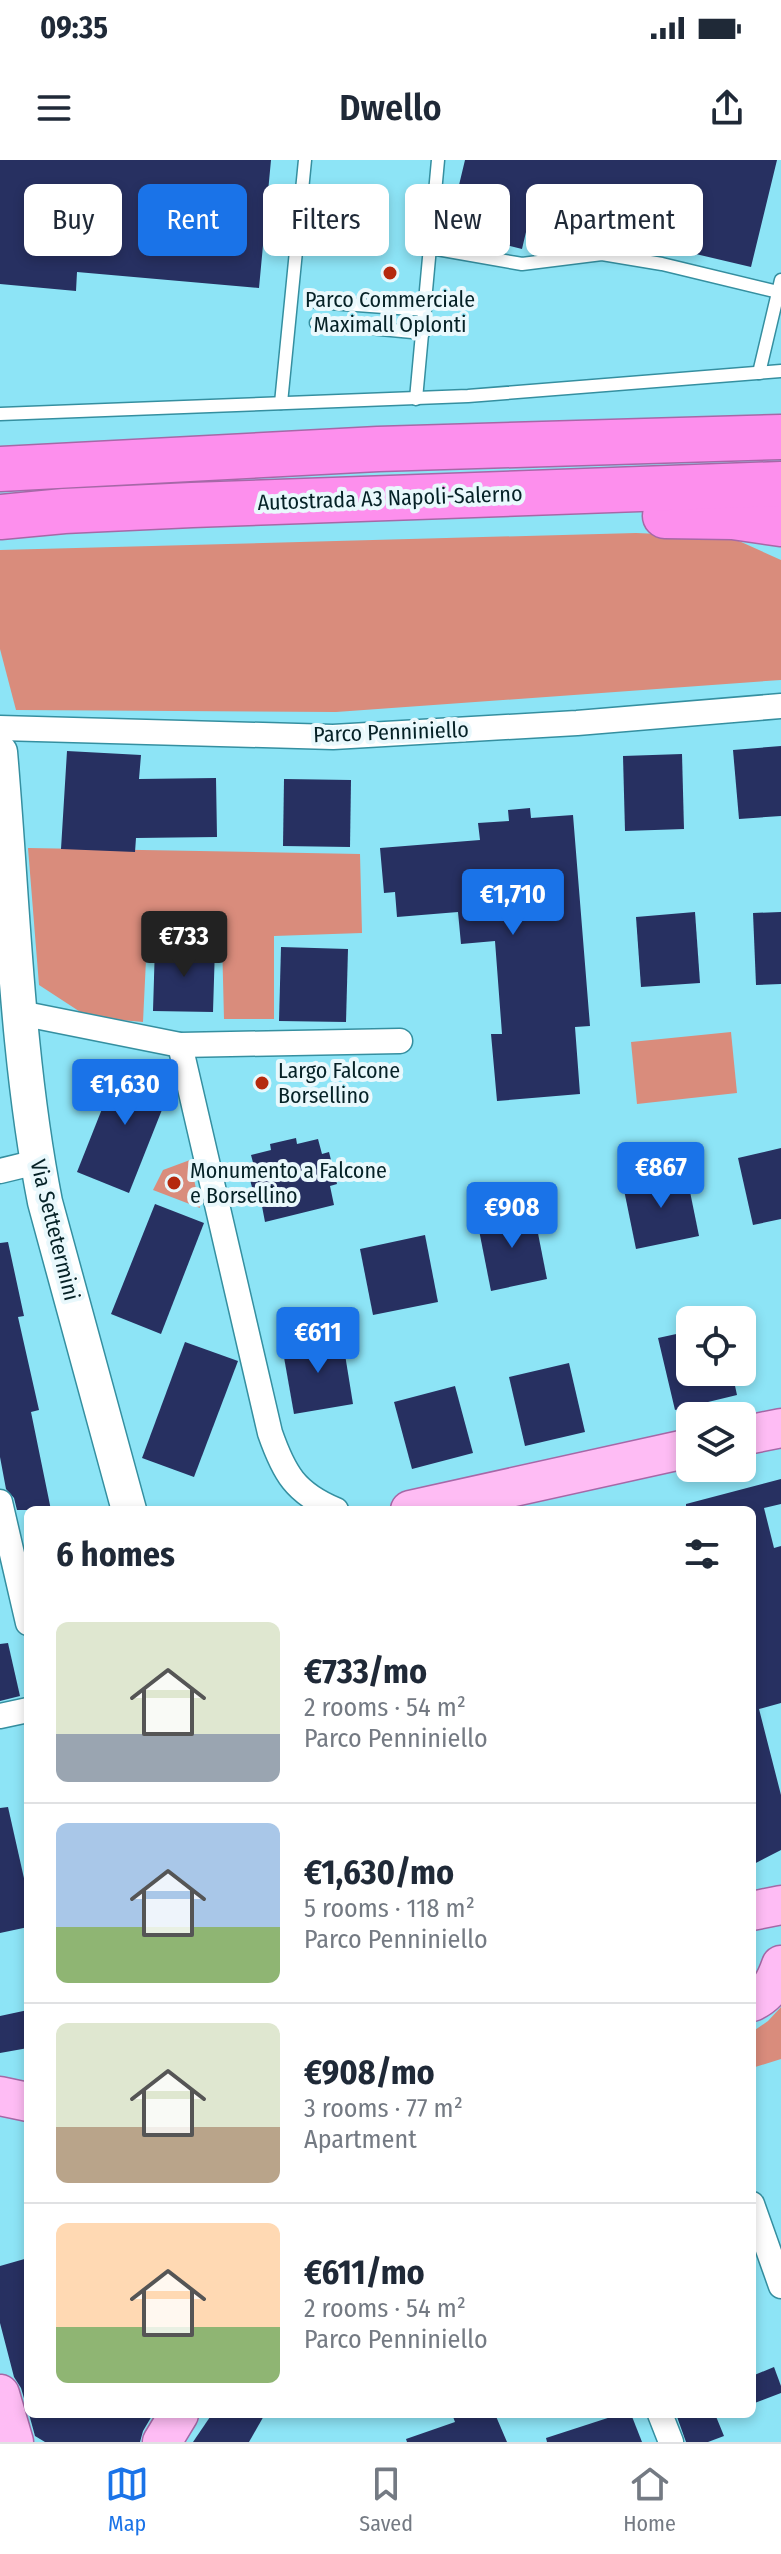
<!DOCTYPE html>
<meta charset="utf-8">
<style>
:root{--surface:#fff;--page:#f2f2f3;--text:#1f2937;--muted:#747a83;--line:#e0e1e3;--accent:#1a73e8}
body{margin:0;font-family:"Fira Sans Condensed",sans-serif;background:var(--page);color:var(--text);height:100vh;display:flex;flex-direction:column;font-size:30px;white-space:nowrap}
*{box-sizing:border-box;margin:0}
p{font-size:26px;color:var(--muted)}
.icon{flex:none;width:44px;height:44px;fill:none;stroke:currentColor;stroke-width:2;stroke-linecap:round;stroke-linejoin:round}
.map{position:relative;flex:1;overflow:hidden}
.side{position:absolute;left:24px;top:1346px;width:732px;height:912px;display:flex;flex-direction:column;background:var(--surface);border-radius:12px;box-shadow:0 4px 12px #0003}
.side>*{flex:none}
.hud{position:absolute;left:24px;top:24px;width:734px;height:72px;display:flex;gap:16px}
.buttons{position:absolute;left:676px;top:1146px;display:grid;gap:16px}
.buttons a{display:grid;place-items:center;width:80px;height:80px;border-radius:12px;background:var(--surface);box-shadow:0 4px 12px #0003;font-size:40px}
.price{position:absolute;translate:-50% -68px;padding:0 18px;border-radius:8px;background:var(--accent);color:#fff;font-size:26px;line-height:52px;filter:drop-shadow(0 2px 4px #0008)}
.price::after{content:'';position:absolute;left:50%;top:48px;width:24px;height:18px;margin-left:-12px;background:inherit;clip-path:polygon(0 0,100% 0,50% 100%)}
.price.on{background:#222;color:#fff}
ul{padding:0;list-style:none}
li{display:flex;align-items:center;gap:24px;height:200px;padding:0 32px}
li+li{border-top:2px solid var(--line)}
li span{display:grid;place-items:center;flex:none;width:224px;height:160px;border-radius:12px;color:#555}
li>.icon{margin-inline-start:auto}
span .icon{width:96px;height:96px;fill:#fffc;stroke-width:1}
li b{font-size:34px}
h2{display:flex;justify-content:space-between;align-items:center;height:96px;padding:0 32px;font-size:34px}
.tag{padding:0 28px;border-radius:12px;background:var(--surface);box-shadow:0 4px 12px #0003;font-size:28px;line-height:72px}
.tag.on{background:var(--accent);color:#fff}
.status{display:flex;justify-content:space-between;align-items:center;height:56px;padding:0 40px;background:var(--surface);direction:ltr}
.status svg{height:22px;fill:currentColor}
header{display:flex;justify-content:space-between;align-items:center;height:104px;padding:0 32px;background:var(--surface);font-size:36px;font-weight:600}
.dock{display:flex;justify-content:space-around;align-items:center;height:112px;border-top:2px solid var(--line);background:var(--surface);font-size:22px;color:var(--muted)}
.dock a{display:grid;justify-items:center;gap:4px}
.dock .on{color:var(--accent)}
.map>svg:first-child{display:block}
.green{fill:#d98c7c}
.building{fill:#273061}
.lines{fill:none;stroke-linecap:round;stroke-linejoin:round}
.lane-casing{stroke:#358fa0;stroke-width:15}
.street-casing{stroke:#358fa0;stroke-width:27}
.secondary-casing{stroke:#358fa0;stroke-width:37}
.primary-casing{stroke:#a668a7;stroke-width:41}
.highway-casing{stroke:#a668a7;stroke-width:47}
.lane{stroke:#fff;stroke-width:12}
.street{stroke:#fff;stroke-width:24}
.secondary{stroke:#fff;stroke-width:34}
.primary{stroke:#febcf4;stroke-width:38}
.highway{stroke:#fd8fed;stroke-width:44}
.poi-dot{fill:#b5290e;stroke:#e9f8fc;stroke-width:3}
.labels{text-anchor:middle;dominant-baseline:central;stroke-width:8;stroke-linejoin:round;paint-order:stroke}
.poi-label{font-size:22px;fill:#052126;stroke:#e9f8fc;text-anchor:start}
.street-label{font-size:22px;fill:#052126;stroke:#e9f8fc}
</style>
<div class="status"><b>09:35</b><svg viewBox="0 0 49 12"><path d="M0 12V9h3v3zM5 12V6h3v6zM10 12V3h3v9zM15 12V0h3v12zM26 1h20v11H26zM47 4h2v5h-2z"/></svg></div>
<header><svg class="icon" aria-label="menu" viewBox="0 0 24 24"><path d="M4 6h16M4 12h16M4 18h16"/></svg>Dwello<svg class="icon" aria-label="share" viewBox="0 0 24 24"><path d="M12 15V3M7 8l5-5 5 5M5 13v7h14v-7"/></svg></header>
<div class="map">
<svg width="781" height="2282" viewBox="0 0 781 2282">
<rect width="100%" height="100%" fill="#8de4f6"/>
<g class="green">
<polygon points="636,373 730,377 781,400 781,520 336,552 16,550 0,489 0,390"/>
<polygon points="28,688 360,694 362,773 274,776 274,859 224,859 222,780 147,779 143,862 88,857 39,825"/>
<polygon points="731,872 737,933 637,944 631,882"/>
<polygon points="190,1000 200,1048 153,1030 163,1010"/>
<polygon points="781,1847 781,1899 752,1908 752,1872 768,1861"/>
</g>
<g class="building">
<polygon points="0,0 271,0 259,128 77,112 76,131 0,124"/>
<polygon points="465,0 777,0 751,107 530,55 522,89 448,71"/>
<polygon points="781,586 781,656 739,659 733,590"/>
<polygon points="67,591 141,595 139,619 216,618 217,677 136,678 135,692 61,689"/>
<polygon points="682,594 684,669 625,671 623,596"/>
<polygon points="284,619 351,620 350,687 283,686"/>
<polygon points="530,648 531,658 573,655 590,866 575,867 580,934 497,941 491,874 502,874 495,781 461,784 458,752 397,757 395,732 384,733 380,688 480,680 478,663 509,661 508,650"/>
<polygon points="695,752 700,823 641,827 636,757"/>
<polygon points="781,752 781,824 756,825 753,753"/>
<polygon points="155,785 215,787 213,852 153,851"/>
<polygon points="281,787 348,789 346,862 279,861"/>
<polygon points="121,901 173,922 129,1033 77,1012"/>
<polygon points="296,978 297,984 318,979 322,994 329,992 337,1024 330,1026 334,1045 265,1062 261,1041 256,1042 249,1016 256,1014 251,995 271,990 270,984"/>
<polygon points="781,988 781,1059 753,1065 738,998"/>
<polygon points="686,1012 699,1076 636,1089 623,1025"/>
<polygon points="155,1044 204,1063 161,1174 111,1154"/>
<polygon points="533,1048 547,1119 491,1131 477,1060"/>
<polygon points="425,1075 438,1142 373,1155 360,1089"/>
<polygon points="8,1082 24,1156 18,1157 39,1250 31,1252 51,1350 17,1350 14,1338 6,1329 0,1297 0,1083"/>
<polygon points="690,1171 690,1212 732,1212 737,1235 675,1250 658,1178"/>
<polygon points="342,1176 353,1244 294,1254 282,1186"/>
<polygon points="185,1182 238,1201 194,1317 142,1298"/>
<polygon points="569,1203 585,1272 525,1286 509,1217"/>
<polygon points="455,1226 473,1293 412,1309 394,1242"/>
<polygon points="781,1319 781,1344 764,1348 774,1388 781,1386 781,1543 759,1549 781,1635 781,1690 752,1705 752,1350 686,1350 686,1344"/>
<polygon points="8,1483 20,1536 0,1541 0,1484"/>
<polygon points="8,1647 28,1736 28,1767 0,1773 0,1648"/>
<polygon points="28,1850 28,1888 0,1893 0,1856"/>
<polygon points="28,2098 28,2244 26,2245 21,2228 14,2217 0,2163 0,2106"/>
<polygon points="774,2207 781,2226 781,2233 752,2244 752,2216"/>
<polygon points="29,2254 153,2254 143,2271 140,2282 45,2282 35,2276"/>
<polygon points="212,2254 265,2254 249,2282 193,2282"/>
<polygon points="452,2254 495,2254 507,2282 407,2282 406,2279 455,2262"/>
<polygon points="620,2254 631,2254 642,2282 547,2282 546,2278"/>
<polygon points="676,2254 715,2254 724,2276 708,2282 686,2282"/>
</g>
<g class="lines">
<g class="lane-casing">
<g id="lane">
<polyline points="431,88 522,104 602,94 662,104 778,132"/>
<polyline points="316,142 425,150"/>
<polyline points="316,163 423,173"/>
<polyline points="759,213 781,120"/>
<polyline points="416,239 438,0"/>
<polyline points="281,243 305,0"/>
<polyline points="0,254 468,236 781,211"/>
</g>
</g>
<g class="street-casing">
<g id="street">
<polyline points="0,568 333,577 577,563 781,546"/>
<polyline points="20,853 180,885 400,881"/>
<path d="M 180,885 L 270,1273 C 284,1313 295,1333 336,1350"/>
<polyline points="0,1011 37,1002"/>
<polyline points="0,1342 28,1463"/>
<polyline points="0,1556 28,1550"/>
<polyline points="752,2044 781,2126"/>
<polyline points="660,2254 671,2282"/>
</g>
</g>
<g class="secondary-casing">
<path id="secondary" d="M 0,592 C 13,742 16,894 45,1042 L 129,1350"/>
</g>
<g class="primary-casing">
<g id="primary">
<polyline points="742,1276 781,1268"/>
<polyline points="410,1350 690,1288"/>
<polyline points="752,1751 781,1745"/>
<path d="M 752,1842 C 769,1834 775,1822 781,1805"/>
<polyline points="0,1936 28,1942"/>
<polyline points="0,2234 14,2282"/>
<polyline points="162,2282 179,2254"/>
</g>
</g>
<g class="highway-casing">
<g id="highway">
<polyline points="0,309 378,289 781,277"/>
<polyline points="665,356 733,357 781,364"/>
<polyline points="0,357 64,351 192,345 781,324"/>
</g>
</g>
<use href="#lane" class="lane"/>
<use href="#street" class="street"/>
<use href="#secondary" class="secondary"/>
<use href="#primary" class="primary"/>
<use href="#highway" class="highway"/>
</g>
<g class="poi-dot">
<circle cx="390" cy="113" r="8"/>
<circle cx="262" cy="923" r="8"/>
<circle cx="174" cy="1023" r="8"/>
</g>
<g class="labels">
<g class="poi-label">
<text x="390" y="139" text-anchor="middle">Parco Commerciale<tspan x="390" dy="25">Maximall Oplonti</tspan></text>
<text x="278" y="910">Largo Falcone<tspan x="278" dy="25">Borsellino</tspan></text>
<text x="190" y="1010">Monumento a Falcone<tspan x="190" dy="25">e Borsellino</tspan></text>
</g>
<g class="street-label">
<text transform="translate(390 338) rotate(-2)">Autostrada A3 Napoli-Salerno</text>
<text transform="translate(391 572) rotate(-2)">Parco Penniniello</text>
<text transform="translate(55 1070) rotate(76)">Via Settetermini</text>
</g>
</g>
</svg>
<div class="buttons">
<a><svg class="icon" aria-label="locate" viewBox="0 0 24 24"><circle cx="12" cy="12" r="6"/><path d="M12 2v4M12 18v4M2 12h4M18 12h4"/></svg></a>
<a><svg class="icon" aria-label="layers" viewBox="0 0 24 24"><path d="M12 4l9 5-9 5-9-5zM3 14l9 5 9-5"/></svg></a>
</div>
<b class="price" style="left:513px;top:777px">€1,710</b>
<b class="price on" style="left:184px;top:819px">€733</b>
<b class="price" style="left:125px;top:967px">€1,630</b>
<b class="price" style="left:661px;top:1050px">€867</b>
<b class="price" style="left:512px;top:1090px">€908</b>
<b class="price" style="left:318px;top:1215px">€611</b>
<div class="hud">
<a class="tag">Buy</a>
<a class="tag on">Rent</a>
<a class="tag">Filters</a>
<a class="tag">New</a>
<a class="tag">Apartment</a>
</div>
<section class="side">
<h2>6 homes<svg class="icon" aria-label="filters" viewBox="0 0 24 24"><path d="M4 7h16M4 17h16"/><circle cx="9" cy="7" r="2"/><circle cx="15" cy="17" r="2"/></svg></h2>
<ul>
<li><span style="background:linear-gradient(#dfe7d0 70%,#9aa5b1 0)"><svg class="icon" aria-label="home" viewBox="0 0 24 24"><path d="M3 11l9-7 9 7M6 9v11h12V9"/></svg></span><div><b>€733/mo</b><p>2 rooms · 54 m²</p><p>Parco Penniniello</p></div></li>
<li><span style="background:linear-gradient(#a9c7e8 65%,#8fb573 0)"><svg class="icon" aria-label="home" viewBox="0 0 24 24"><path d="M3 11l9-7 9 7M6 9v11h12V9"/></svg></span><div><b>€1,630/mo</b><p>5 rooms · 118 m²</p><p>Parco Penniniello</p></div></li>
<li><span style="background:linear-gradient(#dfe7d0 65%,#b9a48a 0)"><svg class="icon" aria-label="home" viewBox="0 0 24 24"><path d="M3 11l9-7 9 7M6 9v11h12V9"/></svg></span><div><b>€908/mo</b><p>3 rooms · 77 m²</p><p>Apartment</p></div></li>
<li><span style="background:linear-gradient(#ffd9b3 65%,#8fb573 0)"><svg class="icon" aria-label="home" viewBox="0 0 24 24"><path d="M3 11l9-7 9 7M6 9v11h12V9"/></svg></span><div><b>€611/mo</b><p>2 rooms · 54 m²</p><p>Parco Penniniello</p></div></li>
</ul>
</section>
</div>
<nav class="dock">
<a class="on"><svg class="icon" aria-label="map" viewBox="0 0 24 24"><path d="M3 6l6-2 6 2 6-2v14l-6 2-6-2-6 2zM9 4v14M15 6v14"/></svg>Map</a>
<a><svg class="icon" aria-label="saved" viewBox="0 0 24 24"><path d="M7 4h10v16l-5-4-5 4z"/></svg>Saved</a>
<a><svg class="icon" aria-label="home" viewBox="0 0 24 24"><path d="M3 11l9-7 9 7M6 9v11h12V9"/></svg>Home</a>
</nav>
